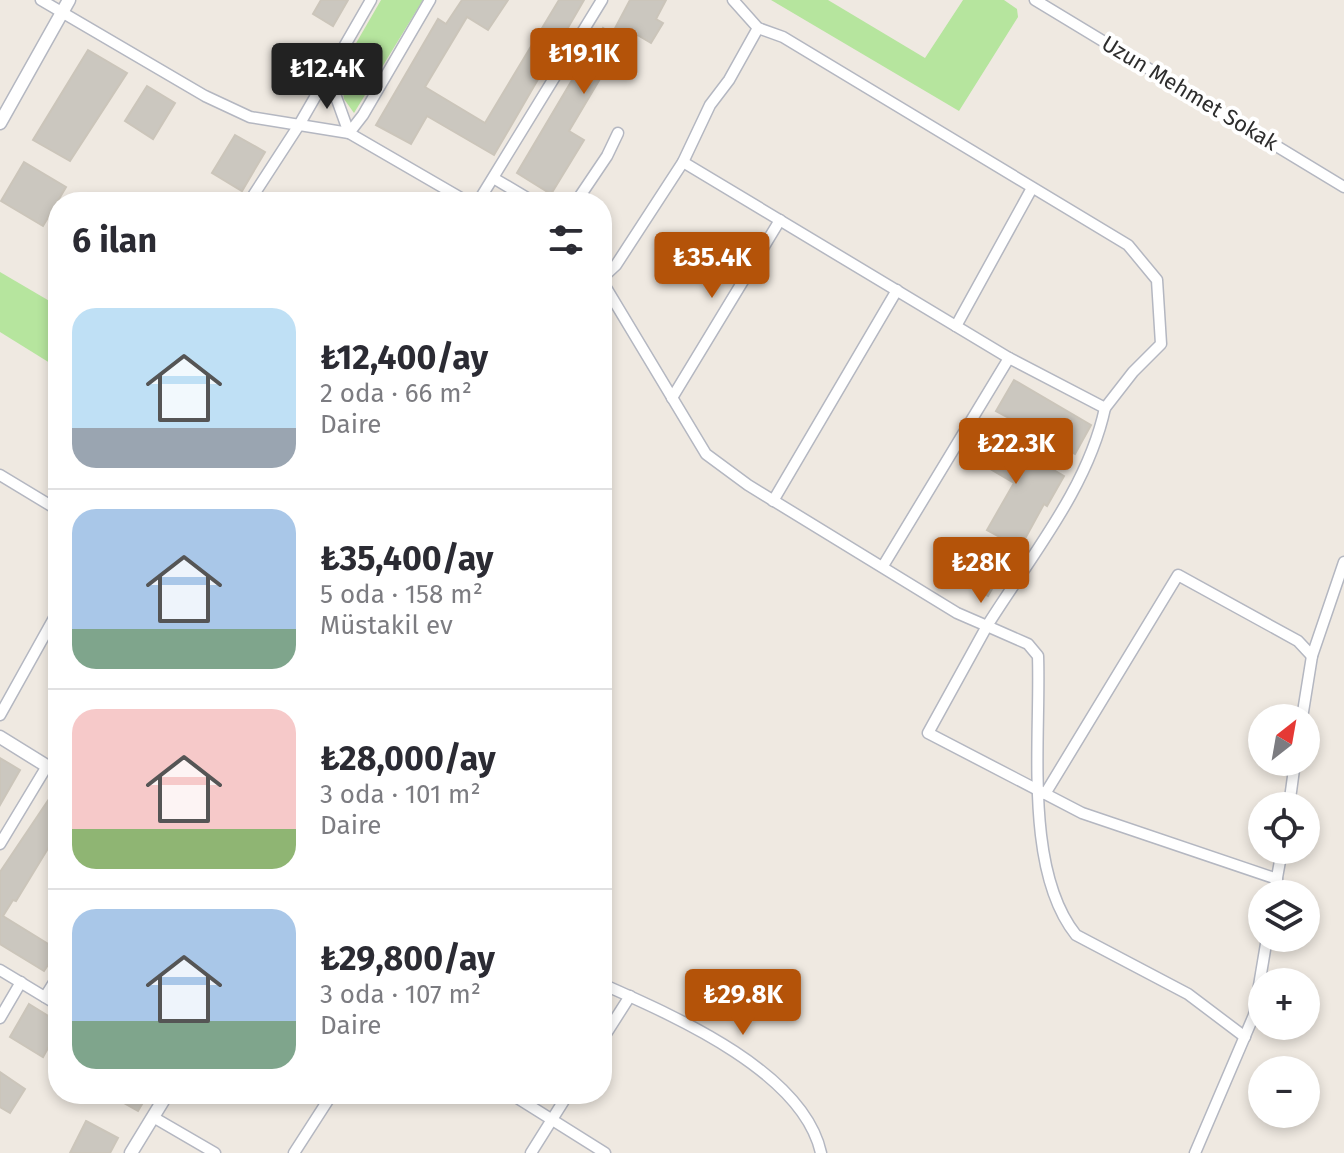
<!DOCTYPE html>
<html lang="tr">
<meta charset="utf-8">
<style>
:root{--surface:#fff;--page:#f7f7f7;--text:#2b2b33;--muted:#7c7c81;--line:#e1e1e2;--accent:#b45309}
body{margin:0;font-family:"Fira Sans",sans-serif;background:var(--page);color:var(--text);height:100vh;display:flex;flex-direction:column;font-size:30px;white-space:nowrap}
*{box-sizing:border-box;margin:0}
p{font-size:26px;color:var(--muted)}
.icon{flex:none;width:44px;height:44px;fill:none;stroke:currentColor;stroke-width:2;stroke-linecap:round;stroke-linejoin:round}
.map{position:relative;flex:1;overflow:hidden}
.panel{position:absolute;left:48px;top:192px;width:564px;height:912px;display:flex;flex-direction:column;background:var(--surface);border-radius:32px;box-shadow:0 4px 12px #0003}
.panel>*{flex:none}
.needle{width:52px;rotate:31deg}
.tools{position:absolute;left:1248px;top:704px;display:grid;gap:16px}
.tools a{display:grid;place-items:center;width:72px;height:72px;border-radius:50%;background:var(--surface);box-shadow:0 4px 12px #0003;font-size:40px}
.price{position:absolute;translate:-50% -68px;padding:0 18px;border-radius:8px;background:var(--accent);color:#fff;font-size:26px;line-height:52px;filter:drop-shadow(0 2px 4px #0008)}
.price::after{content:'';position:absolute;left:50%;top:48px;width:24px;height:18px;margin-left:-12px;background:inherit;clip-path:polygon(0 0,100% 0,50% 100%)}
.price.on{background:#222;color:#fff}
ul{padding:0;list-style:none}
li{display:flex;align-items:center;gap:24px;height:200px;padding:0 24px}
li+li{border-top:2px solid var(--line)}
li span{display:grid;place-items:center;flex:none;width:224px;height:160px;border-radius:24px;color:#555}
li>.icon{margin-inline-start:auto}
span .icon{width:96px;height:96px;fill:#fffc;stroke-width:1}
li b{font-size:34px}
h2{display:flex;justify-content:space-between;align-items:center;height:96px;padding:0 24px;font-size:34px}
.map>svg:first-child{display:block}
.green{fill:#b6e59e}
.building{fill:#cbc7bf;stroke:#cbc5ba;stroke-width:2}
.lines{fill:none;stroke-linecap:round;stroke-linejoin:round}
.minor-casing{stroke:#b4b7c1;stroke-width:13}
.tertiary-casing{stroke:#b4b7c1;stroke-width:15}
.minor{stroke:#fff;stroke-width:10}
.tertiary{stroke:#fff;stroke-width:12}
.labels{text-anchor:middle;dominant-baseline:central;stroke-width:8;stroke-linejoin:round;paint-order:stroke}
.street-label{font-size:22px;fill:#2e2e2e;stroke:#fff}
</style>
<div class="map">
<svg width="1344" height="1153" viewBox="0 0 1344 1153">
<rect width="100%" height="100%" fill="#efe9e1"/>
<g class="green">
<polygon points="381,0 423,0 354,113 344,99 340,71"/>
<polygon points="771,0 828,0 925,58 963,0 1004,0 1017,9 1018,17 959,111"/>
<polygon points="0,272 58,306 58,368 0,332"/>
</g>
<g class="building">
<polygon points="321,0 348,0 333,26 313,14"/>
<polygon points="462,0 508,0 488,30 467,17 425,87 485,123 559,0 584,0 494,155 427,116 411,144 376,125 438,19 446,24"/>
<polygon points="630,0 666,0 656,19 663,23 651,43 629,30 569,131 584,140 551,194 517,173 603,28 612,34"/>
<polygon points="88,50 127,73 70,161 33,140"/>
<polygon points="147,86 175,103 153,139 125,121"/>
<polygon points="235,135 265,152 242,191 212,173"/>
<polygon points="24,162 66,187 43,226 1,201"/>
<polygon points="1014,380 1091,425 1075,454 996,411"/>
<polygon points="984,429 1064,476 1047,506 1044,504 1020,548 987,530 1014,483 968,456"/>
<polygon points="972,547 1005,566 988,596 955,577"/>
<polygon points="0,758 20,770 0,805"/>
<polygon points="51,796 58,800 58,832 16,901 13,900 3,916 58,950 44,971 0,944 0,872"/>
<polygon points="29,1004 58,1022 58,1030 43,1057 10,1037"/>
<polygon points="0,1072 25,1089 10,1113 0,1107"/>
<polygon points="108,1094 148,1094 138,1111"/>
<polygon points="86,1121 118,1138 110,1153 70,1153"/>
</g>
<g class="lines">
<g class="minor-casing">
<g id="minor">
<polyline points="41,0 205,96 250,117 349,133 468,202"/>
<polyline points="733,0 758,28 783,37 1128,245 1157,280 1161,344 1133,372 1105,408"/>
<polyline points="1035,0 1344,187"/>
<polyline points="332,70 331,83 349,133 363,115 430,0"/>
<path d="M 683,162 L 1009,358 L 1105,408 C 1088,488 1030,557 987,626 L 1028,644 L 1038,656 C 1041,737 1023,869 1076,935 L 1188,994 L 1245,1037"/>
<polyline points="495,179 534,202"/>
<polyline points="249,202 299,125 371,0"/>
<polyline points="478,202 602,0"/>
<polyline points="576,202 607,156 618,133"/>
<polyline points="602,278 616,265 683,162 710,105 729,80 758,28"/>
<polyline points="602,281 706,454 748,485 957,613 987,626 928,733 1082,813 1277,879"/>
<polyline points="956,326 1032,188"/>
<polyline points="672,398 780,220"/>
<polyline points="0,475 58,510"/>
<polyline points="773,501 897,290"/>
<polyline points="883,566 1009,358"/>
<polyline points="0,715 58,611"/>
<polyline points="1302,718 1312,656 1344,562"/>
<polyline points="1045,794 1178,575 1298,641 1312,656"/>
<polyline points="1289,806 1295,762"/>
<polyline points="0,844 47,766"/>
<polyline points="1274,894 1282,850"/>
<polyline points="0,970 58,1005"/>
<path d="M 602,984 C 672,1015 803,1071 821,1153"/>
<polyline points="45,997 58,976"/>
<polyline points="0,1018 21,982"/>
<polyline points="602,1040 630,996"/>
<polyline points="511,1094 605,1153"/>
<polyline points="153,1117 215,1153"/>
<polyline points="294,1153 332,1094"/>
<polyline points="531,1153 568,1094"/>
<polyline points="1195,1153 1254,1015 1267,938"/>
</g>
</g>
<g class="tertiary-casing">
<g id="tertiary">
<polyline points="0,123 69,0"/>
<polyline points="0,737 58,773"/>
<polyline points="131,1153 167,1094"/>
</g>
</g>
<use href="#minor" class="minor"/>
<use href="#tertiary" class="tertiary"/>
</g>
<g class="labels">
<g class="street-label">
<text transform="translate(1190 93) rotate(31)">Uzun Mehmet Sokak</text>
</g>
</g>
</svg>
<div class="tools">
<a><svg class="needle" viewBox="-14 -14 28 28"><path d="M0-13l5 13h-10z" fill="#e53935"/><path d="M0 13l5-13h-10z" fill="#7c7c81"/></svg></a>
<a><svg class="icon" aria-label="locate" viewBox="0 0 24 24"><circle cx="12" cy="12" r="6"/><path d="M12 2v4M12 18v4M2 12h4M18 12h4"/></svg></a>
<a><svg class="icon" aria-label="layers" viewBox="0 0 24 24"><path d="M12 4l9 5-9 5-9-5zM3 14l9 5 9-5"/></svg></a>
<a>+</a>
<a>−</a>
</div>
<b class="price" style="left:584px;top:96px">₺19.1K</b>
<b class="price on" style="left:327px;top:111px">₺12.4K</b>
<b class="price" style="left:712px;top:300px">₺35.4K</b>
<b class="price" style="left:1016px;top:486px">₺22.3K</b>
<b class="price" style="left:981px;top:605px">₺28K</b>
<b class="price" style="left:743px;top:1037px">₺29.8K</b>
<section class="panel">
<h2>6 ilan<svg class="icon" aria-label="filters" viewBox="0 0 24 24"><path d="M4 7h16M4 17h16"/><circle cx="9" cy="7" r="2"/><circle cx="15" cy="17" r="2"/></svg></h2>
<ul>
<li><span style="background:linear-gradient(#bfe0f5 75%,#9aa5b1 0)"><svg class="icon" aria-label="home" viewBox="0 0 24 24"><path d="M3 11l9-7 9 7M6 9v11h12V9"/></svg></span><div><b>₺12,400/ay</b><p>2 oda · 66 m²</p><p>Daire</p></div></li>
<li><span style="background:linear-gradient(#a9c7e8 75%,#7fa58c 0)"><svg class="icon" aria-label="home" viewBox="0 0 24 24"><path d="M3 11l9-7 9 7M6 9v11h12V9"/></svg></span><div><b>₺35,400/ay</b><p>5 oda · 158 m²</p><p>Müstakil ev</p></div></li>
<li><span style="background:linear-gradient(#f6c9c9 75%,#8fb573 0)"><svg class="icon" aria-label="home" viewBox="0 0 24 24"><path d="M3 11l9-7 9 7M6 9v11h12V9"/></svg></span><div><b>₺28,000/ay</b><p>3 oda · 101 m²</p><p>Daire</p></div></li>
<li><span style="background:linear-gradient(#a9c7e8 70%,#7fa58c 0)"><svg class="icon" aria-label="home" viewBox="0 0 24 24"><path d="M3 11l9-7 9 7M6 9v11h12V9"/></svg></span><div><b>₺29,800/ay</b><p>3 oda · 107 m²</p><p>Daire</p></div></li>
</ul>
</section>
</div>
